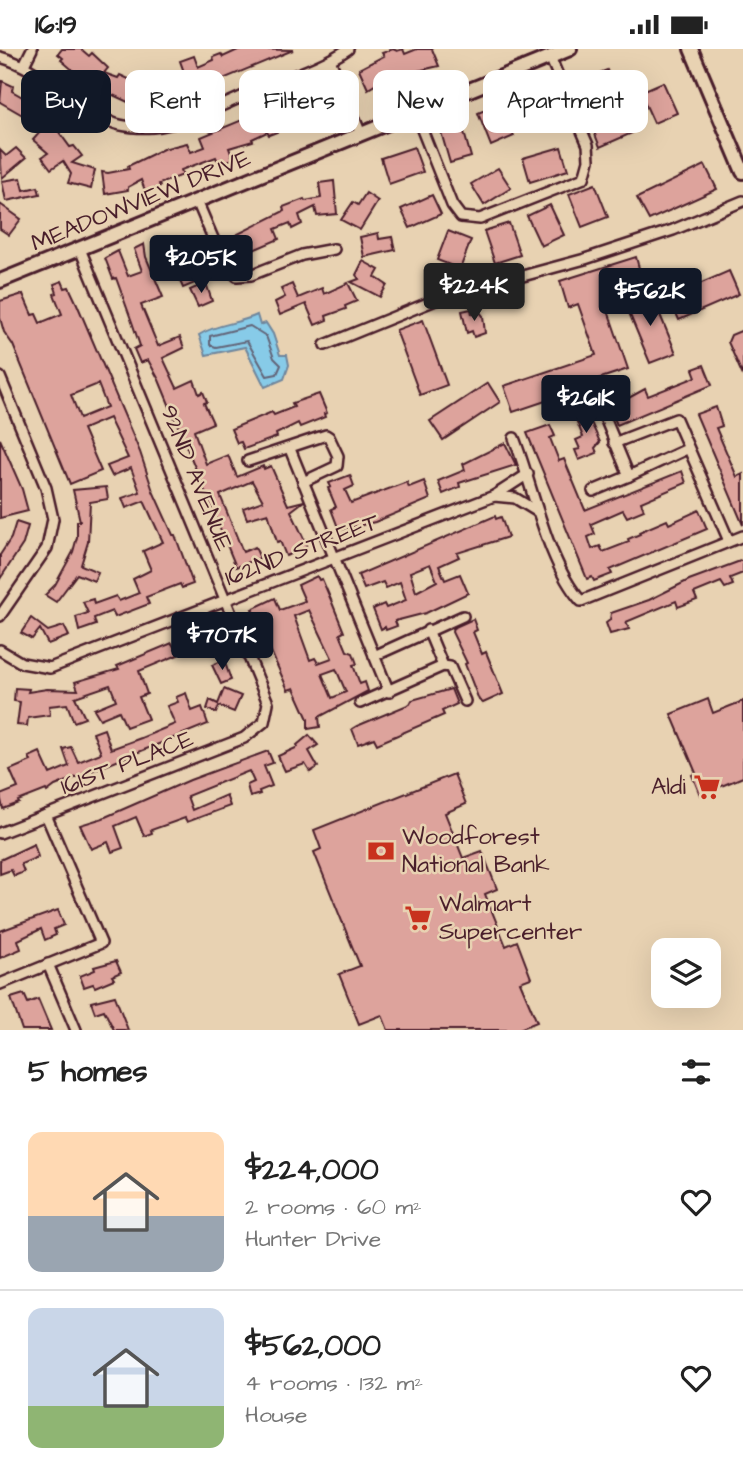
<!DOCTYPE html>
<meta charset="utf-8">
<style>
:root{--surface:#fff;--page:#f2f2f2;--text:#222;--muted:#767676;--line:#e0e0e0;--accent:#111827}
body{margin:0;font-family:"Architects Daughter",sans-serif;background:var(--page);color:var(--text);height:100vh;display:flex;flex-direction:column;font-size:26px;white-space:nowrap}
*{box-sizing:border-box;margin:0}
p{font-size:23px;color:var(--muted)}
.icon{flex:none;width:38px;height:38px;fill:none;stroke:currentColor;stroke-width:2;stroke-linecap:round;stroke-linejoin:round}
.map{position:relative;height:981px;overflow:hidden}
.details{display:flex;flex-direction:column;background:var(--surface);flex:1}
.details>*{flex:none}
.hud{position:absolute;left:21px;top:21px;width:702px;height:63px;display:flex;gap:14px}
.controls{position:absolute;left:651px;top:889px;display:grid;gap:14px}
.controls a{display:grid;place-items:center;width:70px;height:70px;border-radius:14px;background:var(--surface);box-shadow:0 7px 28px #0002;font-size:35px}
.price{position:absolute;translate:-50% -60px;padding:0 16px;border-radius:7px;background:var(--accent);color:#fff;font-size:23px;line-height:46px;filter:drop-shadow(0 2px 4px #0008)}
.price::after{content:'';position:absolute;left:50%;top:42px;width:21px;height:16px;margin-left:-10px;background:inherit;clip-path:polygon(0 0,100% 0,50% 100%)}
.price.on{background:#222;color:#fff}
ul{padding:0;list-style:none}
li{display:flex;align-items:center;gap:21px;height:175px;padding:0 28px}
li+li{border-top:2px solid var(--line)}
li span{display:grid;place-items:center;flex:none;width:196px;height:140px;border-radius:14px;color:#555}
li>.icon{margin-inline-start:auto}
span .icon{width:84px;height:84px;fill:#fffc;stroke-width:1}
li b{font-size:30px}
h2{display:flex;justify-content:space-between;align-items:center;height:84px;padding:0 28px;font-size:30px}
.pill{padding:0 24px;border-radius:14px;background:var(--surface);box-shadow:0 7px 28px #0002;font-size:24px;line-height:63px}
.pill.on{background:var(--accent);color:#fff}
.status{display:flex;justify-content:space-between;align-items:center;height:49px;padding:0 35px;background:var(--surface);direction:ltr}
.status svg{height:19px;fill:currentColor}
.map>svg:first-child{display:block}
.water{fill:#87cbe8;stroke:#6f869c;stroke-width:2}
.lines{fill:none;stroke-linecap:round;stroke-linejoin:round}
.shore{stroke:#626477;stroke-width:2}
.building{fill:#dda39c;stroke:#4a1f2b;stroke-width:2;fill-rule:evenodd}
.street-casing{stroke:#4a1f2b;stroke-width:14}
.secondary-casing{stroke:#4a1f2b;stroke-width:18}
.street{stroke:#e8d2b2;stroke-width:9}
.secondary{stroke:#e8d2b2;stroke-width:12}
.labels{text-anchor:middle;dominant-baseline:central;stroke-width:5;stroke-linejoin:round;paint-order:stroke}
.street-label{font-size:24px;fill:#4a1f2b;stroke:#e8d2b2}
.poi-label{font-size:24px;fill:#4a1f2b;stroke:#e8d2b2;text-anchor:start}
</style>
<div class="status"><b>16:19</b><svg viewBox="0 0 49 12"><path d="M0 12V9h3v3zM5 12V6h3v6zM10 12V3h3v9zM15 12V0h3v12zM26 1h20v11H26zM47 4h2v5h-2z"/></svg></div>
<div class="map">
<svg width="743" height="981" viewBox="0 0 743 981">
<rect width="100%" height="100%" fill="#e8d2b2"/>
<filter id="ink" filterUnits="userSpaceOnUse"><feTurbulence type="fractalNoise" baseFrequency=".0143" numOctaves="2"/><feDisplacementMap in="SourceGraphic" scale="14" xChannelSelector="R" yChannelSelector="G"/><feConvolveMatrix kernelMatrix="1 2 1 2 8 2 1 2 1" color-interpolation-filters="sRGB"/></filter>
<g filter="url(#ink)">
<path class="water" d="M 257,266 L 260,276 L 266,274 L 273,285 L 280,306 L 287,306 L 289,316 L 284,330 L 265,338 L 245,298 L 206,306 L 199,286 C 215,275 238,275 257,266 Z"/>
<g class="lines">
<polygon class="shore" points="250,277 266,287 274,309 281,316 277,325 267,327 247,292 216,298 210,296 210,287"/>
</g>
<g class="building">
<polygon points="62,0 81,0 89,7 92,4 108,19 104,24 118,29 120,26 142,36 143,31 151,31 151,37 184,23 180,12 194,7 198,18 214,11 213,8 221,5 223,8 240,0 293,1 187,45 185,40 180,42 178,40 169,44 171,50 161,55 159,52 144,52 144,55 130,54 102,41 106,31 92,33 87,28 84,31 61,11 63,9 58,5"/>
<polygon points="393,0 397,2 403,0 405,5 417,0 432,0 439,17 413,23 414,26 401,31 397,23 368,40 359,20 384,7 382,4"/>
<polygon points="607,21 616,44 583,57 574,34"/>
<polygon points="2,32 13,37 12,42 26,50 29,46 39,52 59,71 56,74 62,79 59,83 70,98 74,97 82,107 72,114 95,121 91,140 68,134 71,125 63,112 51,120 42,108 48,104 33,91 42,81 38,75 0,53"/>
<polygon points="663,33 677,64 654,74 640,43"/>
<polygon points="545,39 562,69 539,81 523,51"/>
<polygon points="310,43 312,47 319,44 330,70 316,76 313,67 276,80 277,83 269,86 267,83 252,90 253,92 229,99 233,110 219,115 216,108 181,121 183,126 159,135 160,138 146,144 141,131 128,138 128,141 105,145 102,123 108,124 129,120 128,117 163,100 187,94 191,103 205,98 201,88"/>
<polygon points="501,54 514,87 491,97 478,64"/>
<polygon points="623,62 632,84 600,98 591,75"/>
<polygon points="462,76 471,108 450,114 441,83"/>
<polygon points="414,98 423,123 389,135 381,109"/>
<polygon points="561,98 568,121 530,133 523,109"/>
<polygon points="16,99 26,109 2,129 0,101 6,107"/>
<polygon points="705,116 717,140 649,171 637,149"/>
<polygon points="498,119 511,139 484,156 471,135"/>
<polygon points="21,129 24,141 38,138 40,145 6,152 2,132"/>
<polygon points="334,132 337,165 317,167 315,158 299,166 302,175 292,180 290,174 275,180 279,190 244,205 236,186 284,162 283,158 304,150 305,152 321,149 319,134"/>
<polygon points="595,135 608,168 582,178 569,145"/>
<polygon points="366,144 378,152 360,181 341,171 353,153 358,156"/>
<polygon points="432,146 441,165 410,179 401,160"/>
<polygon points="0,155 21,170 9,186 0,180"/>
<polygon points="550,156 564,186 541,197 527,167"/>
<polygon points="509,174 520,206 495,214 484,182"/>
<polygon points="448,182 471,191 460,220 437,211"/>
<polygon points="378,184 379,190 392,188 395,201 364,208 360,188"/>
<polygon points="176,188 181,199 190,195 200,219 191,224 195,234 183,239 163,193"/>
<polygon points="144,195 146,208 163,248 141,256 158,297 180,288 184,299 163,309 177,339 194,331 199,345 203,343 207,353 204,354 213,374 194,382 206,415 228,406 237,428 263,417 264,420 271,417 288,456 304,452 291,462 306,494 306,499 286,507 280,492 277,493 268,464 247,470 243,459 263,452 252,432 220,446 243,503 255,498 260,509 236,518 159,331 148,311 140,314 134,300 140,297 132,273 116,229 113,230 105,209 118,202 128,227 142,222 134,200"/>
<polygon points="636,208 643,234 603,247 628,320 592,332 593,336 513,363 504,337 596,306 578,255 568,259 560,232"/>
<polygon points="363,212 379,221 375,228 387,236 380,248 351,233 359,230 356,226"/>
<polygon points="729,222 739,245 679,271 669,248"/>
<path d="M 62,232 L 65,239 L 69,238 L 77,255 L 140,403 L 153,442 L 173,486 L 175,486 L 193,535 L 182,539 L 180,535 L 146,548 L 149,555 L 115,568 L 112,562 L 94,569 L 96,576 L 79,582 L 76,568 L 88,564 L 83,553 L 93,550 L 94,555 L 116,547 L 119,552 L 139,544 L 133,530 L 151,521 L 143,502 L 163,493 L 144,452 L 126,459 L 122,449 L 140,443 L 131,419 L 112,427 L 107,417 L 128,409 L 109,369 L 83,380 L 101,422 L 70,435 L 13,296 L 4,283 L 0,269 L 0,252 L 23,245 L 32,266 L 36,265 L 40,274 L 62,265 L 54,245 L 57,244 L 54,235 ZM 98,335 L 107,358 L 80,369 L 71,346 Z"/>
<polygon points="206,234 212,252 198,258 190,241"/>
<polygon points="348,234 357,252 345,257 346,260 326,267 327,271 315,276 306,255 280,266 275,253 285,248 281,240 292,235 298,249 322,239 324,245"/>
<polygon points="651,244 676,304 650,314 625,254"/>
<polygon points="471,260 472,265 479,262 483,267 485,284 474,288 472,282 467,284 462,262"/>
<polygon points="423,271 447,336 420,346 396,281"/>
<polygon points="743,281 743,327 728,293 731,286"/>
<polygon points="704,316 712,336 617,376 610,359 645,340 648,347 696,328 693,320"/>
<polygon points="488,334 500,353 443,391 430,372"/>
<polygon points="319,345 327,364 324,365 325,368 300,378 298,374 276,385 277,388 244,400 241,393 237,394 231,380 272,363 274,366 294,358 292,354"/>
<polygon points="584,358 600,393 595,399 597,404 579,411 575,401 580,400 576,391 583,388 573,363"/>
<polygon points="716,358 722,377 716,379 737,428 743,425 743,476 696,365"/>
<polygon points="550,376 555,387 550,389 559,412 564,410 585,461 682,422 686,434 641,453 644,461 627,468 623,461 591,475 595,485 588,488 592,500 600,497 603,503 629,493 628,490 640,485 639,483 667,471 669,475 699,461 707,480 610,521 612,525 594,532 592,528 587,530 527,384"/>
<polygon points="0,390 22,440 28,462 0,469"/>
<polygon points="505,394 516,416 459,434 460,438 443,445 438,432 465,421 463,415"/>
<polygon points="350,426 354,437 345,441 351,454 407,433 409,438 424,432 430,450 375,473 339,481 331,460 336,458 328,439 331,438 329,434"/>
<polygon points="106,438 108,450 90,453 88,493 81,516 98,523 94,532 77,525 56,553 45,546 55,536 73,503 77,488 77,472 80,472 73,441"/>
<path d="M 495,467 L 496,470 L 501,468 L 508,488 L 457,504 L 459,508 L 439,517 L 445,531 L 460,525 L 468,544 L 426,564 L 395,572 L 397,577 L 386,581 L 385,578 L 381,580 L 373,560 L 384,555 L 386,559 L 406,551 L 400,533 L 386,539 L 383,533 L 364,540 L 358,526 ZM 430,515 L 437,532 L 416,543 L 410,523 Z"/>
<polygon points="16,473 28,477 23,495 0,530 0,506 11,489"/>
<polygon points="743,511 743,524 730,529 733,536 725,539 721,533 694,544 697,551 678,558 676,552 626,573 629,580 610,585 606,574 610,571 611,564 649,551 689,531"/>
<path d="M 317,527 L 319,531 L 322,530 L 331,551 L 344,583 L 340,585 L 347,602 L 353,604 L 357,615 L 353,616 L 360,635 L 365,633 L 368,642 L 319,668 L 320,678 L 308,680 L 308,670 L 294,639 L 288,641 L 252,560 L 275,549 L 280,561 L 305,552 L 298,536 ZM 309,561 L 332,609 L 318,614 L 315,609 L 310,611 L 294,567 ZM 336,620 L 346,643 L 332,649 L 322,625 Z"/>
<polygon points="31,569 48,582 64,577 69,587 48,595 40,580 32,590 21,584"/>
<polygon points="473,570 477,581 473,583 482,605 486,603 503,645 483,654 479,651 465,615 467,614 452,583 453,579"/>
<polygon points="212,580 218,598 208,602 205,596 200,597 195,586"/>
<polygon points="172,594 178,606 139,622 147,645 139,648 148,670 126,678 119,662 100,670 94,660 116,651 110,636 75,648 85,669 74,673 67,655 49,657 50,666 28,669 27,677 17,676 20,653 14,652 15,639 29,640 28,643 47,640 78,641 75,633 119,620 117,617"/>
<polygon points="224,611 231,631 221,635 212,616"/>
<polygon points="224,640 241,647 234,663 219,657 216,664 207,660 210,651 218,655"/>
<polygon points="451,640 457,655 442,662 444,666 377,695 374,689 358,695 352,680 357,677 410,655 412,651"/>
<polygon points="186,644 192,662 202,658 208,675 55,737 47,743 46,741 18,752 19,754 3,760 0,746 18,739 10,721 31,712 29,708 40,703 50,725 69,717 63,700 71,698 78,713 101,704 93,684 104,680 111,700 141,689 175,675 167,657 178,653 176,648"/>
<polygon points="708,650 713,664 743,652 743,728 700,746 692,726 696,724 671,665"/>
<polygon points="309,686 318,696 309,702 318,718 310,723 305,715 285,722 278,707 298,698 297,696"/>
<polygon points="268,702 273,714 264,717 272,737 259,742 260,745 250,748 247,736 254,733 249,722 187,747 192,761 226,746 230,757 187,773 185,769 151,781 152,784 144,787 136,768 115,777 123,799 112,803 108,793 91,800 80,776 103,769 190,731"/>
<polygon points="454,725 466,755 445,764 463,809 482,802 497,840 485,845 506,897 517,892 531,929 520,933 537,973 517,981 388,981 382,966 359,975 339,925 360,917 314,803 321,800 314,781"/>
<polygon points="34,795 38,808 21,815 24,823 14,827 11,821 0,825 0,811"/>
<polygon points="58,861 64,876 54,880 56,886 45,891 41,880 18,891 21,900 0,909 0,882"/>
<polygon points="116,912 121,923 112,927 114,930 95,938 93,935 84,938 80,927 95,921 94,918"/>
<polygon points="24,945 28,954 38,950 51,981 22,981 11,949"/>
<polygon points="115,947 128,981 114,981 104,961 95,964 91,953"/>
</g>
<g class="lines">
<g class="street-casing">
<g id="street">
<path d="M 0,8 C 44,20 70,57 111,73 C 122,78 141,79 153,78 C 190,74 226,54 260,40 C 289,28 322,18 348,0"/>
<polyline points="330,11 361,85"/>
<polyline points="24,16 32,0"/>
<polyline points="415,63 452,156 461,168 480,170 584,129 589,111 588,96 550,8"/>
<polyline points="197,152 224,215 237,227 251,226 302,206 334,200"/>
<polyline points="325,296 438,250 585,210 673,181 743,152"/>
<polyline points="0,328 46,439 53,470 47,499 0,567"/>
<polyline points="603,364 629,427 687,400"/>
<path d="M 514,389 C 533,437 547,514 581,552 L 743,487"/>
<polyline points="614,394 676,370 729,492"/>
<polyline points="290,400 389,643"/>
<polyline points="248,412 326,386 329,388 338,407 337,417 303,433"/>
<polyline points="593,442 629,427"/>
<polyline points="494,447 528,425"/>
<polyline points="428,581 443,617"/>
<polyline points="0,601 22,614 50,619 494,447 515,449 538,463"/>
<polyline points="374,607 463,567"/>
<polyline points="360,654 443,617 450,618 465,652"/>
<polyline points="0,784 244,689 264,673 268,654 80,200"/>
<polyline points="48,915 76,981"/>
<polyline points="0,935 101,894 46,766"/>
</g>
</g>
<g class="secondary-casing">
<g id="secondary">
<polyline points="691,0 743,123"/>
<polyline points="0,232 570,0"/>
</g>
</g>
<use href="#street" class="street"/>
<use href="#secondary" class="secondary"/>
</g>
</g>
<defs>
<g id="supermarket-bare" transform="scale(2.1)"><path d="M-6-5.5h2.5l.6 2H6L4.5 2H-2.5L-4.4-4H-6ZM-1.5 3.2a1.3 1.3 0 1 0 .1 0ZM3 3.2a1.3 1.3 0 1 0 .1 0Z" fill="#c8321e" stroke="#e8d2b2" stroke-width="2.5" paint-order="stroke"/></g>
<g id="bank-bare" transform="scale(2.1)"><path d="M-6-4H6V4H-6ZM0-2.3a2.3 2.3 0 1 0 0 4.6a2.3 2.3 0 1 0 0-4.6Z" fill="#c8321e" stroke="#e8d2b2" stroke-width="2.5" paint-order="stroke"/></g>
</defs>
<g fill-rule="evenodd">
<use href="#supermarket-bare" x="707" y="738"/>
<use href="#bank-bare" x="381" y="802"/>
<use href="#supermarket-bare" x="418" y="869"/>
</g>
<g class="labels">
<g class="street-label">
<text transform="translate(141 152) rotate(-22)">MEADOWVIEW DRIVE</text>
<text transform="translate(196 429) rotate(68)">92ND AVENUE</text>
<text transform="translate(302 501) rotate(-21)">162ND STREET</text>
<text transform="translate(127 714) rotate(-21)">161ST PLACE</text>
</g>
<g class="poi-label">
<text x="686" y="738" text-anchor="end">Aldi</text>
<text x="402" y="788">Woodforest<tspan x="402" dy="28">National Bank</tspan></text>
<text x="439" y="855">Walmart<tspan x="439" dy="28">Supercenter</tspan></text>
</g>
</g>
</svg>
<div class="controls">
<a><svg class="icon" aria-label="layers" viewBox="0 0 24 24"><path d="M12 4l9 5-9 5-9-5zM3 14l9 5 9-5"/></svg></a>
</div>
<b class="price" style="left:201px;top:246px">$205K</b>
<b class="price on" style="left:474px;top:274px">$224K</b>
<b class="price" style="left:650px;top:279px">$562K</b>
<b class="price" style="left:586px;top:386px">$261K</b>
<b class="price" style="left:222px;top:623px">$707K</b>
<div class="hud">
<a class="pill on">Buy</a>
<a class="pill">Rent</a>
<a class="pill">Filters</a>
<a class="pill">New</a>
<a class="pill">Apartment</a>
</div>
</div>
<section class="details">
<h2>5 homes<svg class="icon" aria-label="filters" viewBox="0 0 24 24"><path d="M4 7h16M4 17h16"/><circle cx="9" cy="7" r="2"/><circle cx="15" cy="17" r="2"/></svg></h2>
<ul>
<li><span style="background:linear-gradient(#ffd9b3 60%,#9aa5b1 0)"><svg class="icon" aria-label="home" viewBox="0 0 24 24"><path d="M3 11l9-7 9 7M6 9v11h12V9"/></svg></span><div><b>$224,000</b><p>2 rooms · 60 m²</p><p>Hunter Drive</p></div><svg class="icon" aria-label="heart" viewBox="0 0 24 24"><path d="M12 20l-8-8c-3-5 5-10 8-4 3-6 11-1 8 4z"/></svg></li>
<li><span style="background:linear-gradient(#c9d6e8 70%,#8fb573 0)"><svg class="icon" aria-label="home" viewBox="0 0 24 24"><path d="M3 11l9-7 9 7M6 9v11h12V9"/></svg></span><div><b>$562,000</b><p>4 rooms · 132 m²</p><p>House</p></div><svg class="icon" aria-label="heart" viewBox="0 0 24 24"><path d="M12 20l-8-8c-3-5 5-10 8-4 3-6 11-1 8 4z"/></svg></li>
</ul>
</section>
